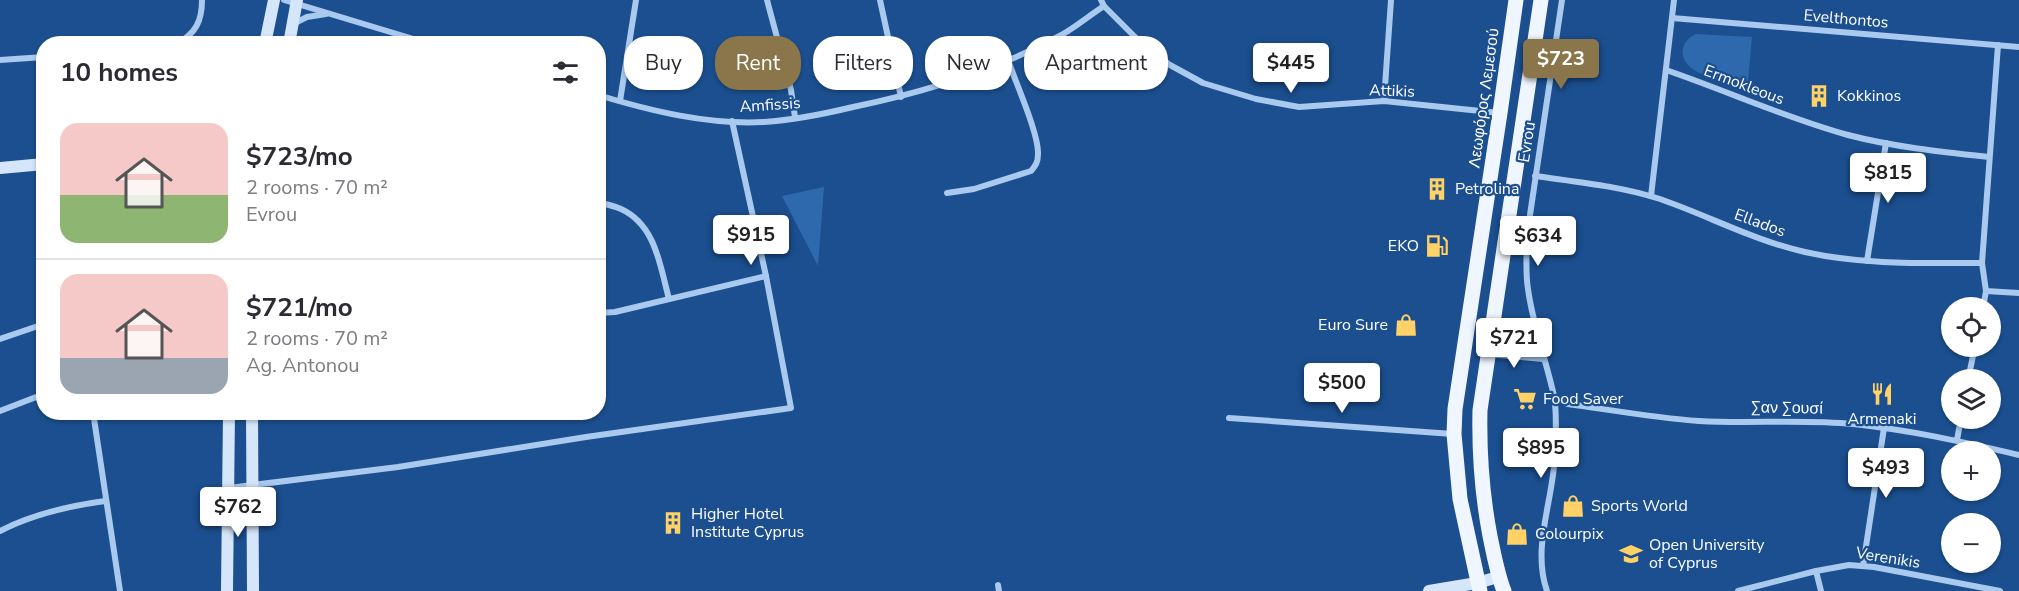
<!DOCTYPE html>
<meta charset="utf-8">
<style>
:root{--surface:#fff;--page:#f2f2f3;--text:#2b2b33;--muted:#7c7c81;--line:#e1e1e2;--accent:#8a764a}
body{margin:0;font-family:"Nunito Sans",sans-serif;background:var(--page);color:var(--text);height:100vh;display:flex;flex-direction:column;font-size:22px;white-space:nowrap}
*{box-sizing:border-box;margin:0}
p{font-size:20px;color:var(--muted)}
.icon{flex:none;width:33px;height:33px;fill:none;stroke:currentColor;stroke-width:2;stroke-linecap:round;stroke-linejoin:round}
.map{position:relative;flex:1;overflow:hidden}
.details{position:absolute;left:36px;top:36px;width:570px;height:384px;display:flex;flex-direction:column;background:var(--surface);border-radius:24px;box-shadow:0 2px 4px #0004}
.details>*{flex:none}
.guide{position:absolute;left:624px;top:36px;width:570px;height:54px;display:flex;gap:12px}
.fabs{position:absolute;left:1941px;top:297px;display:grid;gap:12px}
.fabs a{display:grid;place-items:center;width:60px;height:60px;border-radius:50%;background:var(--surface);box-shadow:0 2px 4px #0004;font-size:30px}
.price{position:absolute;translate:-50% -51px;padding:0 14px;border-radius:6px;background:#fff;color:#222;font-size:20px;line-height:39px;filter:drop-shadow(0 2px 3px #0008)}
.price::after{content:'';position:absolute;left:50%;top:36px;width:18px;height:14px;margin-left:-9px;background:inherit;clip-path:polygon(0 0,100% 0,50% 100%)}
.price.selected{background:var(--accent);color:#fff}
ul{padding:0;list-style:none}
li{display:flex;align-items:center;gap:18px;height:150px;padding:0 24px}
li+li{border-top:2px solid var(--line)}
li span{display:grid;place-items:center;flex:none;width:168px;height:120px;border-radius:18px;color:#555}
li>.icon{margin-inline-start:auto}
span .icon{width:72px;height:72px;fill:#fffc;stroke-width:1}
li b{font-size:26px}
h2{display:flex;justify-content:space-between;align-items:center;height:72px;padding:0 24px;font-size:26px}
.chip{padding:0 21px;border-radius:24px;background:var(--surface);box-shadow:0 2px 4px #0004;font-size:21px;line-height:54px}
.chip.selected{background:var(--accent);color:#fff}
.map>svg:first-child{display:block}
.green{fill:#2e69ad}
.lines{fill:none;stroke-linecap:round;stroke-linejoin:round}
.street{stroke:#a9c9ee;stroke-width:6}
.secondary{stroke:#d6e6fa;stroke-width:12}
.primary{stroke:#f0f6ff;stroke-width:15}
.labels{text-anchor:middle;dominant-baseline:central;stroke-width:4.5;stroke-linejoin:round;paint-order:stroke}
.street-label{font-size:16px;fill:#fff;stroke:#1b4f8f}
.poi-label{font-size:16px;fill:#fff;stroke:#1b4f8f;text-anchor:start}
</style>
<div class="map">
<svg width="2019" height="591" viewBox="0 0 2019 591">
<rect width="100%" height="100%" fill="#1b4f8f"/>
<g class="green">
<path d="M 1696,34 L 1752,37 L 1747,92 C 1730,85 1710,79 1694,70 C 1678,60 1679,41 1696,34 Z"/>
<polygon points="824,187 818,266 782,196"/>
</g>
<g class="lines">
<g class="street">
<polyline points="284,0 430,44"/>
<polyline points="767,0 791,90 795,117"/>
<polyline points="880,0 901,97"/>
<polyline points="1101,0 1104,6 1135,37 1170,65 1203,83 1256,99 1299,107 1384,101 1500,113"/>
<polyline points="1672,18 2019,47"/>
<polyline points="293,24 307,17 326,14"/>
<path d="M 177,44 C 196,33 202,21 202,0"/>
<polyline points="0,60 44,57"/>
<path d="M 1666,70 C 1727,91 1786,118 1848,135 C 1894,147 1942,152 1989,157"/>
<path d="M 598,95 C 651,111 708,125 764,122 C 794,120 824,114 853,107 C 925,92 998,70 1063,34 C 1077,26 1090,15 1104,6"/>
<polyline points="620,101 636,0"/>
<polyline points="1384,101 1391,0"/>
<path d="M 1535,176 C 1577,182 1620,186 1660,199 C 1709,216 1755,241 1805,252 C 1863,265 1923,263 1982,263"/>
<path d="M 947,193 L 974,189 L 1031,171 C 1036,165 1038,162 1038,154 C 1039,134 1015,81 1008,60"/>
<polyline points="1651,196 1674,0"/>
<path d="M 598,202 C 606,204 614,206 621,209 C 656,225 660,266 669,299"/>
<polyline points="1867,261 1886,143"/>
<polyline points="1986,291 2019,293"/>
<polyline points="1983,308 1986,291 1982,263 1998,45"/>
<polyline points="598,313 615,312 766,276"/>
<polyline points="0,339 44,324"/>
<polyline points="1488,354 1543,359"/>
<polyline points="1968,380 1975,346"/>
<path d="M 1554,397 L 1568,404 C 1611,410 1655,418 1699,421 C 1750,424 1802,419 1853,424 C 1910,430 1964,442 2019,455"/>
<polyline points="0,411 44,394"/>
<polyline points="93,412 120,591"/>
<polyline points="1229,418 1453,434"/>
<polyline points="1957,440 1961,418"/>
<polyline points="229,488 398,467 586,437 791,408 766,276 732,121"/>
<path d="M 0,531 C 33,514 68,506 105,501"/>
<polyline points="1863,566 1884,428"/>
<polyline points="1816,571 1821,591"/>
<polyline points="998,585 999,591"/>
<path d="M 1547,591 C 1531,546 1555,496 1555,451 C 1556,433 1557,413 1554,396 C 1546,360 1533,326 1528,289 C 1525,271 1527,253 1527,235 L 1562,0"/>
<polyline points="1738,591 1816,571 1849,565 1874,567 2000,591"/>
</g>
<g class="secondary">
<polyline points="265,44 274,0"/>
<polyline points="289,44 297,0"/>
<polyline points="0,168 44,164"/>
<polyline points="252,412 253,591"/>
<polyline points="227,591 229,412"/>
<polyline points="1429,591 1477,583 1498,577"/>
</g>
<g class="primary">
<polyline points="1480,591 1460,499 1454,434 1455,409 1500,113 1516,0"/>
<path d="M 1504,591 C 1497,573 1494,555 1490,536 C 1482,494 1479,453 1480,410 L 1541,0"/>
</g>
</g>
<defs>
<g id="building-bare" transform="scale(1.8)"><path d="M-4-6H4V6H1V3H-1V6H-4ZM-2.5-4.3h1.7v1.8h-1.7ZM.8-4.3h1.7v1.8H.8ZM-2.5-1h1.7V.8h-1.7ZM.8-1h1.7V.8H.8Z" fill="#ffd166" stroke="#1b4f8f" stroke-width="2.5" paint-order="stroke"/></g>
<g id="fuel-bare" transform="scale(1.8)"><path d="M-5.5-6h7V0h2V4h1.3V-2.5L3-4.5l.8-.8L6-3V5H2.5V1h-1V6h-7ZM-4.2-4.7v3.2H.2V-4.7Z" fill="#ffd166" stroke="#1b4f8f" stroke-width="2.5" paint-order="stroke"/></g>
<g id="shop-bare" transform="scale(1.8)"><path d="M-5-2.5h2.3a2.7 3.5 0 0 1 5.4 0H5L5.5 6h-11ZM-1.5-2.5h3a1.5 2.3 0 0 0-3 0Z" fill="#ffd166" stroke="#1b4f8f" stroke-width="2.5" paint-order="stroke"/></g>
<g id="restaurant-bare" transform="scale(1.8)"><path d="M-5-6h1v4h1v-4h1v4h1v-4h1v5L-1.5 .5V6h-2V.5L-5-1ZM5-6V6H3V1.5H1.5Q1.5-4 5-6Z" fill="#ffd166" stroke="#1b4f8f" stroke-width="2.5" paint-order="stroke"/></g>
<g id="supermarket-bare" transform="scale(1.8)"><path d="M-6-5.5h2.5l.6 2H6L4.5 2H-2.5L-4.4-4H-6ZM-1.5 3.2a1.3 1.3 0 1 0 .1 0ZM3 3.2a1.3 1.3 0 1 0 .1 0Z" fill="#ffd166" stroke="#1b4f8f" stroke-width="2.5" paint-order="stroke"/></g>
<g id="university-bare" transform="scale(1.8)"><path d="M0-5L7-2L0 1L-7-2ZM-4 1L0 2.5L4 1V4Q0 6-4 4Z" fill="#ffd166" stroke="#1b4f8f" stroke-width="2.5" paint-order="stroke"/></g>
</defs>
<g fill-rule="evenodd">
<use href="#building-bare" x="1819" y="96"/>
<use href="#building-bare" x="1437" y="189"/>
<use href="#fuel-bare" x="1437" y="246"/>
<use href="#shop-bare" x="1406" y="325"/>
<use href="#restaurant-bare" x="1882" y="394"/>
<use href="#supermarket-bare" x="1525" y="399"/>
<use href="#shop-bare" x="1573" y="506"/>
<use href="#building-bare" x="673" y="523"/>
<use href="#shop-bare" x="1517" y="534"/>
<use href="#university-bare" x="1631" y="554"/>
</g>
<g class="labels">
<g class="street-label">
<text transform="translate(1846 19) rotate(5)">Evelthontos</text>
<text transform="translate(1744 85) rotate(21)">Ermokleous</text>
<text transform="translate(1392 91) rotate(2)">Attikis</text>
<text transform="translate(1484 98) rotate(-82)">Λεωφόρος Λεμεσού</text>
<text transform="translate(770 105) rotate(-4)">Amfissis</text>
<text transform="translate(1527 142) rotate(-81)">Evrou</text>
<text transform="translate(1760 223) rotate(20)">Ellados</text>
<text transform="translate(1787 408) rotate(1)">Σαν Σουσί</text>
<text transform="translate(1888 558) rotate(9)">Verenikis</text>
</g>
<g class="poi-label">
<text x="1837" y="96">Kokkinos</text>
<text x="1455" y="189">Petrolina</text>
<text x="1419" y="246" text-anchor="end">EKO</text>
<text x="1388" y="325" text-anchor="end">Euro Sure</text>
<text x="1543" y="399">Food Saver</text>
<text x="1882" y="419" text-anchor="middle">Armenaki</text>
<text x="1591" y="506">Sports World</text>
<text x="691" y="514">Higher Hotel<tspan x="691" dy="18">Institute Cyprus</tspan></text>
<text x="1535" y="534">Colourpix</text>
<text x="1649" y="545">Open University<tspan x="1649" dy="18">of Cyprus</tspan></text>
</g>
</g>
</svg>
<div class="fabs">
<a><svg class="icon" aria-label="locate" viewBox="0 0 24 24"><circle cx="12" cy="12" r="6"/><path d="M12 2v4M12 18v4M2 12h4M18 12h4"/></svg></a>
<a><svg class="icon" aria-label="layers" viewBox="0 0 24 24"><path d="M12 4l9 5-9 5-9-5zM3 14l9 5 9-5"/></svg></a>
<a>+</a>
<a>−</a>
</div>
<b class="price selected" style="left:1561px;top:90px">$723</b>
<b class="price" style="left:1291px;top:94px">$445</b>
<b class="price" style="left:1888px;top:204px">$815</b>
<b class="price" style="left:751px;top:266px">$915</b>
<b class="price" style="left:1538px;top:267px">$634</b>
<b class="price" style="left:1514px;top:369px">$721</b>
<b class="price" style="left:1342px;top:414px">$500</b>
<b class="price" style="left:1541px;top:479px">$895</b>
<b class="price" style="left:1886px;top:499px">$493</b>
<b class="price" style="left:238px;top:538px">$762</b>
<div class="guide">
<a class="chip">Buy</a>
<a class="chip selected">Rent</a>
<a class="chip">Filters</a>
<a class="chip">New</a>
<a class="chip">Apartment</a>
</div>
<section class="details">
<h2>10 homes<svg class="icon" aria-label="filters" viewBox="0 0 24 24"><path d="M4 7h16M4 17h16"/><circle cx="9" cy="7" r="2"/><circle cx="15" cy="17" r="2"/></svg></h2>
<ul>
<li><span style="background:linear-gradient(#f6c9c9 60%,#8fb573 0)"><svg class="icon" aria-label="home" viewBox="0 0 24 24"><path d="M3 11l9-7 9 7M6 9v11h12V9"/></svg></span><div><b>$723/mo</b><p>2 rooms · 70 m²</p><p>Evrou</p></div></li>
<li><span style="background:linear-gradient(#f6c9c9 70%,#9aa5b1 0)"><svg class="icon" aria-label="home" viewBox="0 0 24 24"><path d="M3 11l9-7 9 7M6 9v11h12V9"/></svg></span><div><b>$721/mo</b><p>2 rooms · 70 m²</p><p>Ag. Antonou</p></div></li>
</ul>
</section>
</div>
